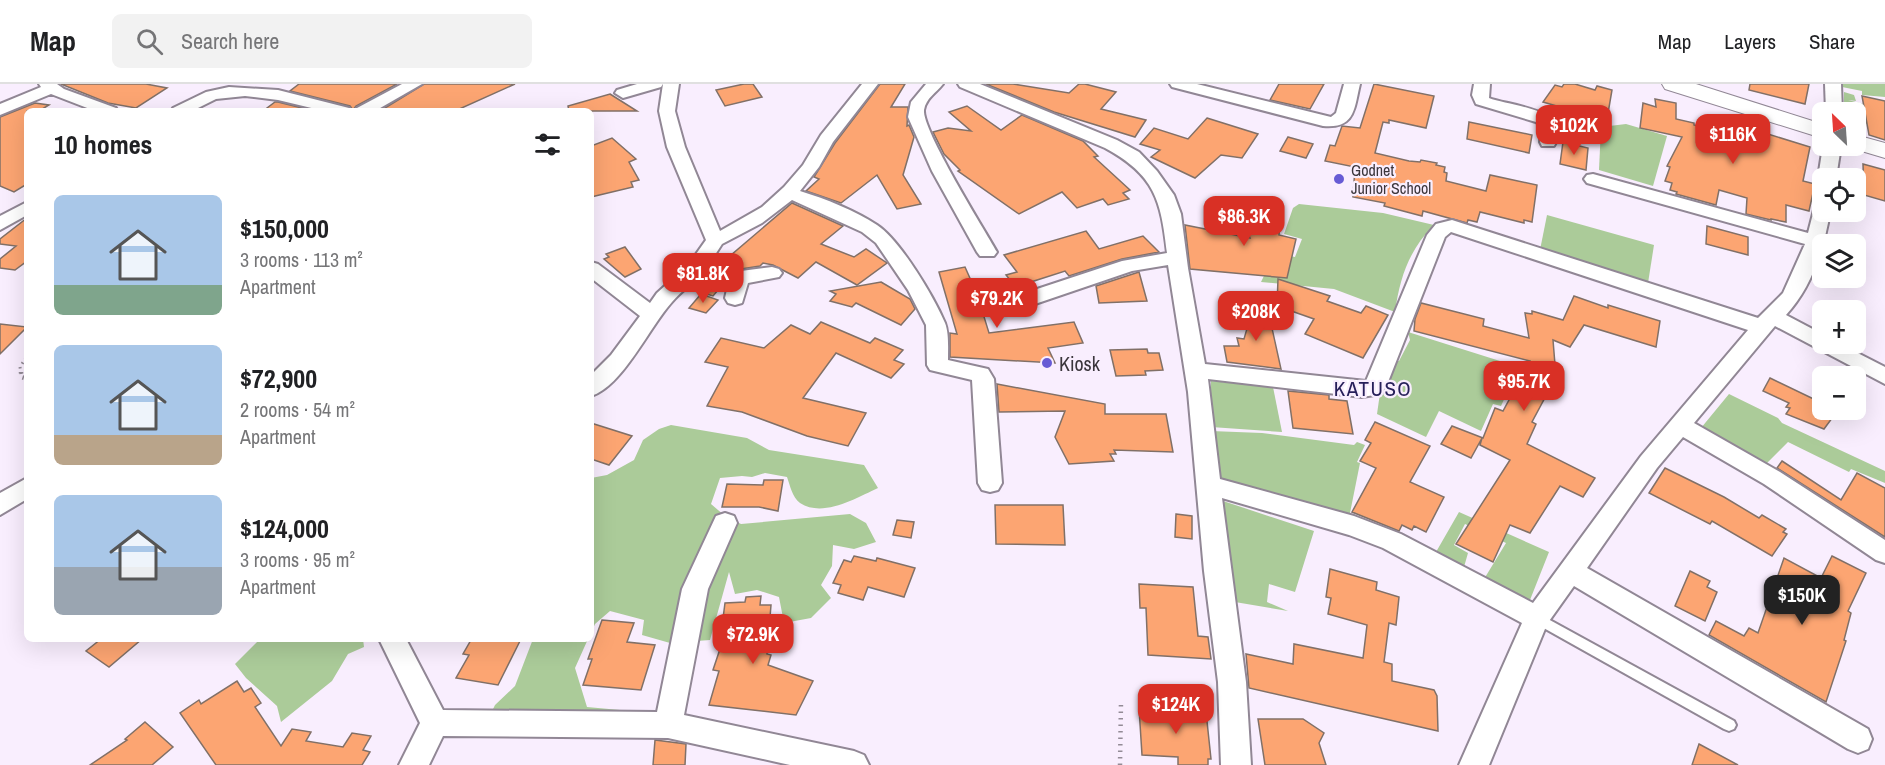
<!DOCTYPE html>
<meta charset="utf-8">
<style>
:root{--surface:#fff;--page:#f2f2f2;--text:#202124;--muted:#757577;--line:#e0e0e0;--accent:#d93025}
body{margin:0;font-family:"Archivo Narrow",sans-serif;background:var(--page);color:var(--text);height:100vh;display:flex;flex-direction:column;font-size:22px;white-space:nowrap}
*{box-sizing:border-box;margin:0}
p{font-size:20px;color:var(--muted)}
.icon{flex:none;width:33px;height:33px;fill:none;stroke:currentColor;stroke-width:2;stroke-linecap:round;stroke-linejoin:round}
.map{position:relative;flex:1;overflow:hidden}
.side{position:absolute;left:24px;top:24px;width:570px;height:534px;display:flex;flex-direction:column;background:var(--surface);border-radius:9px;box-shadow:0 6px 24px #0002}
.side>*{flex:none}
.needle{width:39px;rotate:335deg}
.buttons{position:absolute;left:1812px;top:18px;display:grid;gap:12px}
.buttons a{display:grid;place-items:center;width:54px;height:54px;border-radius:9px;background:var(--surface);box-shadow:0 6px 24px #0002;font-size:30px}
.price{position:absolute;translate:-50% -51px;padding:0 14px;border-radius:12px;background:var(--accent);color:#fff;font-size:20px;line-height:39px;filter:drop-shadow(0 2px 3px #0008)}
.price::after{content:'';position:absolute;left:50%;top:36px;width:18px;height:14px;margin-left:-9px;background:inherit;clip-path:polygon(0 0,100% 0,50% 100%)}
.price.on{background:#222;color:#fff}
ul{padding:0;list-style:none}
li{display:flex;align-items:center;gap:18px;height:150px;padding:0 30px}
li span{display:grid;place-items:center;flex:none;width:168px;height:120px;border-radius:9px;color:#555}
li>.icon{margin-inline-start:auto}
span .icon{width:72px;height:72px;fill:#fffc;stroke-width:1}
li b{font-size:26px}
h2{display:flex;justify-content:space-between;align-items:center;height:72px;padding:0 30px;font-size:26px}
header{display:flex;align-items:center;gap:36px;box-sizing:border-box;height:84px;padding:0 30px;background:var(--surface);border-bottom:2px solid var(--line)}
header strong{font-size:28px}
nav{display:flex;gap:33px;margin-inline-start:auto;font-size:21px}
.search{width:420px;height:54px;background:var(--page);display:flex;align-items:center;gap:15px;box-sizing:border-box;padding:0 21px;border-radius:9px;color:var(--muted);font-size:22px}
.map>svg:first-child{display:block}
.green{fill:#abcb99}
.building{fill:#fca572;stroke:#817067;stroke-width:1.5}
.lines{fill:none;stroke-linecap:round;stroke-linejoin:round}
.lane-casing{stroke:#918795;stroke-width:4}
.street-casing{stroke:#918795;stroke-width:4}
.secondary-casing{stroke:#918795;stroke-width:2}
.path-far1{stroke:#938b96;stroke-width:3;stroke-dasharray:1.5 4;stroke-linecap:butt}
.path{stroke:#938b96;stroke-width:4.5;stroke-dasharray:1.5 5;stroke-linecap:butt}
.lane{fill:#fff;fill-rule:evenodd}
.street{fill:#fff;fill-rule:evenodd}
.secondary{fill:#fff;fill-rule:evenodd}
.poi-dot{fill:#675bd5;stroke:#f9eefe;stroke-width:2}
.labels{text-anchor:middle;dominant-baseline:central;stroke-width:4.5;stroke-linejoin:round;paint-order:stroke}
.far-poi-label{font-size:16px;fill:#3b363c;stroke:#f9eefe;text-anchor:start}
.poi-label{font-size:20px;fill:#3b363c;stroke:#f9eefe;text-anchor:start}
.neighbourhood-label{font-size:21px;letter-spacing:1.5px;fill:#27205a;stroke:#f9eefe}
</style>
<header>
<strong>Map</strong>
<div class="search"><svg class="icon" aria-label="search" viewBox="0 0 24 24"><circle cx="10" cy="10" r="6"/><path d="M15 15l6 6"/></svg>Search here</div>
<nav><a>Map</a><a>Layers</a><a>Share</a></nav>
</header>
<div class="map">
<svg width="1885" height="681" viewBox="0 0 1885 681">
<rect width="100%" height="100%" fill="#f9eefe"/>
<g class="green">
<polygon points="1842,0 1885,0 1885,13 1862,11 1862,7 1842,3"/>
<polygon points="1844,8 1854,11 1856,17 1848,16 1878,24 1882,44 1856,37 1856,28 1844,28"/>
<polygon points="1626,40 1667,52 1653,102 1599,86 1601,43"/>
<path d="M 1299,120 L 1383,129 L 1434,141 C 1409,166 1400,193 1395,228 L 1334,205 L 1261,198 L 1275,169 L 1295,173 L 1302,155 L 1284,150 L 1293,124 Z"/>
<polygon points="1547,131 1654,161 1648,199 1540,166"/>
<polygon points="1408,248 1519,283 1501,322 1493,320 1481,347 1439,327 1426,353 1377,330 1380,309 1392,277 1399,277 1410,256"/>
<polygon points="1211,297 1273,303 1282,348 1211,343"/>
<polygon points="1729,310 1778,334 1782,339 1885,387 1885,399 1851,385 1849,388 1788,358 1765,381 1701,344"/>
<path d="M 671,341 L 747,354 L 769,366 L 864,381 L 878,404 C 856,414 823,434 800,419 C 792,413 790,401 787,393 L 765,389 L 752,393 L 742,392 L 720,394 L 711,420 L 725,432 L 741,440 L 850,430 L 866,439 L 876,458 L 854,465 L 833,461 L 832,482 L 821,501 L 831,514 L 811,534 L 784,539 L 779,513 L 757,506 L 735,510 L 729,488 L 710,556 L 670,559 L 642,551 L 644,536 L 610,527 L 595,540 L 591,549 L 591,394 L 607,391 L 634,376 L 643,356 L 659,345 Z"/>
<polygon points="1211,347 1262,349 1354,361 1357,358 1365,361 1357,378 1360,379 1349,434 1215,398"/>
<polygon points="1220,416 1314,447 1295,508 1269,500 1267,518 1288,527 1229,517"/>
<polygon points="1459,428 1549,468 1528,521 1481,500 1506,459 1465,440 1454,461 1468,469 1462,490 1432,475"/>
<polygon points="260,555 363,555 364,563 348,570 332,597 281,638 277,622 246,594 235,580"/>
<polygon points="533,555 588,555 575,584 587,623 664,630 552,648 479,654 495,621 515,602"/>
</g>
<g class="building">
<polygon points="61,0 146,0 167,4 136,24 108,19"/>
<polygon points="299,0 397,0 356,22 353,26 350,22 290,7"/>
<polygon points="424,0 515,0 455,27 380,27"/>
<polygon points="744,0 753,0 762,13 725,22 716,6"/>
<polygon points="880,0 905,0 891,23 908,23 907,42 909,41 914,53 903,91 921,120 897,125 877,91 841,119 806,107 819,95 814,93 835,59"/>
<polygon points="986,0 1013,0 1069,9 1079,0 1085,0 1116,8 1101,25 1146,36 1135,53 1054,28"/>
<polygon points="1279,0 1324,0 1310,25 1270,16"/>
<polygon points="1374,0 1434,12 1426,44 1389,36 1389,39 1383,38 1375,69 1409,77 1420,78 1421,76 1437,79 1436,81 1445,83 1444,88 1447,89 1446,97 1486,107 1490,91 1537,101 1532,138 1524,136 1524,139 1480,128 1477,138 1468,136 1467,139 1423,127 1422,132 1384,122 1385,119 1353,113 1355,83 1325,77 1330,61 1335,62 1342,42 1360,44"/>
<polygon points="1564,0 1575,0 1595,6 1597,2 1612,6 1606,41 1566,32 1567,25 1543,18 1555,1 1562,3"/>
<polygon points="1750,0 1809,0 1805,20 1749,6"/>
<polygon points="610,10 637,27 569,27 568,22"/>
<polygon points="1862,12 1885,17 1885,56 1869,51"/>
<polygon points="1655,15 1676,19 1676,35 1694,39 1694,41 1752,57 1755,46 1810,63 1803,97 1815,100 1809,127 1786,121 1786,138 1771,135 1771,136 1746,130 1747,114 1719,106 1716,121 1676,110 1677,108 1670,106 1672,99 1665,97 1670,83 1667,82 1682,53 1640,44 1643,19 1656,23"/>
<polygon points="275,18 278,18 314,27 263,27"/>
<polygon points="35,19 49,21 39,27 27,27 27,100 14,108 0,102 0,33"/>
<polygon points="967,22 1001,46 1022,31 1083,57 1098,72 1094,73 1130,106 1123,109 1129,115 1108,121 1103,115 1077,124 1062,108 1019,130 958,87 960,86 944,70 933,48 948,44 971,47 949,28"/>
<polygon points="1207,34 1258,50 1242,74 1221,71 1195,94 1151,73 1160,66 1140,60 1154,44 1188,55"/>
<polygon points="1469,38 1532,51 1529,69 1467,55"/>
<polygon points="1288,53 1313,60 1306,74 1280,67"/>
<polygon points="612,54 636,75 629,78 639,96 631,98 633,103 591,113 591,62"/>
<polygon points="1563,58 1588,64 1586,86 1560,80"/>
<polygon points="1863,80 1885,86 1885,117 1864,111"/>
<polygon points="792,119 843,142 821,160 854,173 866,165 887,179 857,201 816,178 798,194 773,181 763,179 760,182 741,185 724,177"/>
<polygon points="1252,122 1281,126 1279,151 1296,155 1287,194 1190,185 1185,141 1250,154 1241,131"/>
<polygon points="27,134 27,177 15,186 0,184 0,175 16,162 0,160 0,155"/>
<polygon points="1707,142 1748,153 1748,171 1706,160"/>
<polygon points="1086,147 1099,165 1143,152 1159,168 1122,175 1069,192 1065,187 1031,198 1035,203 1020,208 1006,191 1017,188 1004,171"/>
<polygon points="625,163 641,185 625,193 604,175 609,173 606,170"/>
<polygon points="965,183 977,210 989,249 1074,238 1083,259 1048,264 1055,279 950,273 950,249 957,250 939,188"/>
<polygon points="1139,188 1147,217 1099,219 1096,202"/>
<polygon points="709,190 725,198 713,212 693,206"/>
<polygon points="1278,195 1330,212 1327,217 1361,229 1366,222 1388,231 1363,274 1305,250 1314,235 1277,222"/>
<polygon points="881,198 910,215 915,225 901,241 856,219 852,223 830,217 836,210 830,207"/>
<polygon points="701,210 718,216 706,229 689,224"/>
<polygon points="1574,212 1608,224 1608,221 1660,237 1656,263 1584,241 1570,263 1553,256 1556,293 1532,338 1536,340 1527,360 1595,394 1583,413 1560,402 1530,449 1510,441 1493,478 1456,460 1510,376 1480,361 1482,354 1471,374 1441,360 1452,342 1483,354 1495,324 1503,327 1530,277 1414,247 1415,235 1421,219 1484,235 1483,242 1529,254 1525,229 1532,230 1532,227 1563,236"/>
<polygon points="1255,217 1266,217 1281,285 1227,278 1224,262 1239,262 1237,254 1244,255"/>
<polygon points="821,238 870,259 875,254 903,266 894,276 904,280 891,294 836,269 803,314 866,329 848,362 807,352 742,328 707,322 728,283 705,278 721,254 764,264 791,241 810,250"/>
<polygon points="0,240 27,243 0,270"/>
<polygon points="1147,265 1148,269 1159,269 1163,286 1145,287 1146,291 1116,292 1110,266"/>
<polygon points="1770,294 1822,319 1822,326 1838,326 1824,345 1786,330 1790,324 1786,323 1789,319 1763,307"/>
<polygon points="997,300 1105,320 1105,330 1166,330 1173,368 1114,366 1116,370 1110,370 1114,377 1069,380 1055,353 1065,327 999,328"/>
<polygon points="1288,307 1329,311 1329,315 1347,317 1353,350 1293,344"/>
<polygon points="1375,338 1430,362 1410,398 1444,413 1426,448 1414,442 1412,446 1402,441 1399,447 1352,428 1376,384 1360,377 1371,359 1365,356"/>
<polygon points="591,339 632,352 609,381 591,375"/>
<polygon points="1782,377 1841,416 1857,389 1885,404 1885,453 1777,384"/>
<polygon points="1665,384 1724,413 1759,434 1762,431 1786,445 1783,448 1787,450 1772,472 1712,437 1710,440 1649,409"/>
<polygon points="764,396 783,396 778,427 759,423 722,423 727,400 763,401"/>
<polygon points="995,421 1063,421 1065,461 996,460"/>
<polygon points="1176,430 1192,432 1192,455 1175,453"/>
<polygon points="897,436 914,438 911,454 893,451"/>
<polygon points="854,472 876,477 877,474 915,484 904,513 868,503 863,516 838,509 841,501 833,499 844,476 851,478"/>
<polygon points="1832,472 1866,489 1848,527 1851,529 1844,556 1846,557 1826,618 1709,551 1716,537 1744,552 1749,544 1758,549 1784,474 1821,494"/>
<polygon points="1330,485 1377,498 1376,506 1399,513 1396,541 1389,539 1384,578 1392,580 1392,597 1434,606 1437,612 1438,647 1249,604 1246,570 1293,580 1294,560 1363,574 1367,541 1328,530 1331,514 1326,513"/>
<polygon points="1690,487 1710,497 1707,503 1717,508 1705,537 1675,522"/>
<polygon points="1139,500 1193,503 1198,552 1208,553 1211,575 1148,571 1146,524 1140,524"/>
<polygon points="761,512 760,521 771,521 767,570 771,571 768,581 813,597 796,631 709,621 719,587 713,586 725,550 721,550 725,519 745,518 746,513"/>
<polygon points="602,536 634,539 627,558 655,561 641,606 583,601 592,575 588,575"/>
<polygon points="101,555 142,555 109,583 86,567"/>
<polygon points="521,555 498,601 456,594 469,571 463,570 471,556"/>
<polygon points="237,597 244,608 251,604 261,619 255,623 281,662 292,645 311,648 306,657 343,663 352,649 371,652 363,666 370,668 362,681 216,681 180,629 199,616 201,620"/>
<polygon points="1139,624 1206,628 1211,675 1208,675 1208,681 1178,681 1178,673 1142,671"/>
<polygon points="1258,635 1303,635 1324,649 1319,659 1326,681 1265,681"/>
<polygon points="145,638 173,663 152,681 90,681 127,656 125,655"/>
<polygon points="655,656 686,660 685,681 653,681"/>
<polygon points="1699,660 1738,681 1692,681"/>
</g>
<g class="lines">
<g class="lane-casing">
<polygon id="lane" points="1537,529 1734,637 1736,641 1734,645 1729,647 1724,645 1533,538 1531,534 1533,530"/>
</g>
<g class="street-casing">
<g id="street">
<polygon points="39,0 57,0 64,5 116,24 118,27 95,27 51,10 0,31 0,20 41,3"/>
<polygon points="402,0 422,0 375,27 355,27 357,24"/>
<polygon points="637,0 663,0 661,3 623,14 615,9 617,6"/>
<path d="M 663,0 L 679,0 L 675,27 L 685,63 L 720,147 L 762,123 L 784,103 L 803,81 L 821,51 L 862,0 L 878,0 L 833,58 L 819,83 L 800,107 C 826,115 854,126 877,141 C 900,156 934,213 945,239 C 949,249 948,264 948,276 L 988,285 L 994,295 L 1002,399 L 998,406 L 990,408 L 982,406 L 978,399 L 972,296 L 930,286 L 927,281 L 926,241 L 908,206 L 876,159 L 862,148 L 792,116 L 762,139 L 722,160 L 713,174 L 741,187 L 772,183 L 779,185 L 782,189 L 779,193 L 748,199 L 742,219 L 735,221 L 728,219 L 725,214 L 729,197 L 705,185 C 696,198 682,206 672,218 C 650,242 622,303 591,312 L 591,291 L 611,271 L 640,232 L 591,194 L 591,178 L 598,180 L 650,219 L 657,209 L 689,180 L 706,156 L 667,63 L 659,27 Z"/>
<path d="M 926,0 L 943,0 C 936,9 926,14 924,26 C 922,46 984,145 997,168 L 994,172 L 980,172 L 977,168 L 932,87 L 908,33 L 911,18 Z"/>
<path d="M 958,0 L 980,0 L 1117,56 L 1139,68 L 1157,87 L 1174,111 L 1181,130 L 1188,184 L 1205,280 L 1366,297 L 1427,151 L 1436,140 L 1452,136 L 1758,234 L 1783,209 L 1805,160 L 1587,99 L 1584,95 L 1587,91 L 1593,90 L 1808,149 L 1816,118 L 1822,117 L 1822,128 L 1830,128 C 1824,164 1812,203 1786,231 L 1822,250 L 1822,260 L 1840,260 L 1885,283 L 1885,300 L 1775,242 L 1694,339 L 1780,388 L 1885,456 L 1885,479 L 1876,476 L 1764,400 L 1683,353 L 1657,384 L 1587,484 L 1868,645 L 1872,655 L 1868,665 L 1858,669 L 1848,665 L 1574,502 L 1547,540 L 1489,681 L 1459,681 L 1522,539 L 1383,464 L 1349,451 L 1222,414 L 1246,598 L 1251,681 L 1221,681 L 1218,598 L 1204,487 L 1188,308 L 1168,181 L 1132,187 L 1035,220 L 1028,218 L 1025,213 L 1028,208 L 1122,177 L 1167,169 C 1161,116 1155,91 1105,64 L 960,3 ZM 1451,148 L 1748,246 L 1641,372 L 1533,519 L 1401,450 L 1354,432 L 1220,395 L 1208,295 L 1362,313 L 1381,310 L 1388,298 L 1445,153 Z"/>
<path d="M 1170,0 L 1197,0 L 1331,33 L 1336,29 L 1344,0 L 1360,0 C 1354,25 1355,45 1323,42 L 1172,3 Z"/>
<path d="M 1474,0 L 1490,0 L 1489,14 C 1509,22 1577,25 1554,62 L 1542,62 L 1540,58 L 1541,42 L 1536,38 L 1476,20 L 1472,11 Z"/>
<polygon points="1825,0 1841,0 1842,28 1826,28"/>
<polygon points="229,3 278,6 349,24 351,27 324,27 278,16 245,12 216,15 192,27 171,27 173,24 206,8"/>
<polygon points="1823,62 1841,62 1836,94 1822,94 1822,98 1818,94"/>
<polygon points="27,118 27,131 0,146 0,132"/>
<polygon points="27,394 27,415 0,431 0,409"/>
<polygon points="725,429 734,432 737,439 708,505 684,631 854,667 864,671 869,681 790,681 668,654 443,652 429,681 399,681 420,639 379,555 406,555 443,626 657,628 682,505 716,432"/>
</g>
</g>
<g class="secondary-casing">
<g id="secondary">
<polygon points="1662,0 1696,0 1822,40 1822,54 1665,5"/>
<polygon points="1856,51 1885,59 1885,74 1848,63 1847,62 1856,62"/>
</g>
</g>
<polyline class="path-far1" points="21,290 20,283 27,272"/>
<g class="path">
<polyline points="21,288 21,293 27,295"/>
<polyline points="1120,681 1121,618"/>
</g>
<use href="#lane" class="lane"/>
<use href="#street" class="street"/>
<use href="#secondary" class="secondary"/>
</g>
<g class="poi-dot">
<circle cx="1339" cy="95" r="6"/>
<circle cx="1047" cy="279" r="6"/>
</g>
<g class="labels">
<g class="far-poi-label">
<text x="1351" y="86">Godnet<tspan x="1351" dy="18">Junior School</tspan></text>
</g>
<g class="poi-label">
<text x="1059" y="279">Kiosk</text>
</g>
<g class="neighbourhood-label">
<text x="1373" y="304">KATUSO</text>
</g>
</g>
</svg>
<div class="buttons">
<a><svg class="needle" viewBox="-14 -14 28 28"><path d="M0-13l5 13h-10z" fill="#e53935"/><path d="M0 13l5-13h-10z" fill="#757577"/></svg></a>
<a><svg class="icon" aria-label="locate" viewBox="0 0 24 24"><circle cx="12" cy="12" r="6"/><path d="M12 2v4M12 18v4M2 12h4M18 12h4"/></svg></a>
<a><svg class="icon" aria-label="layers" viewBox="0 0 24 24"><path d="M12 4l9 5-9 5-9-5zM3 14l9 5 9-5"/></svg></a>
<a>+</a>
<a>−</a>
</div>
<b class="price" style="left:1574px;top:72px">$102K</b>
<b class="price" style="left:1733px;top:81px">$116K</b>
<b class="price" style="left:1244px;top:163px">$86.3K</b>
<b class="price" style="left:703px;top:220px">$81.8K</b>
<b class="price" style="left:997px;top:245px">$79.2K</b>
<b class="price" style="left:1256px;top:258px">$208K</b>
<b class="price" style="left:1524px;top:328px">$95.7K</b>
<b class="price on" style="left:1802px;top:542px">$150K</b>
<b class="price" style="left:753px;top:581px">$72.9K</b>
<b class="price" style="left:1176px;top:651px">$124K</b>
<section class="side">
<h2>10 homes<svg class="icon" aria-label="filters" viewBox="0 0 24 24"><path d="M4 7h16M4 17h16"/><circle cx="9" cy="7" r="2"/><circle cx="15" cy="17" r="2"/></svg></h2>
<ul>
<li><span style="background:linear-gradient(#a9c7e8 75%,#7fa58c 0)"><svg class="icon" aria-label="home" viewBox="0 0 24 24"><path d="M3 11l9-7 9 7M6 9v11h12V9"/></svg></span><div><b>$150,000</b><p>3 rooms · 113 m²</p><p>Apartment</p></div></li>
<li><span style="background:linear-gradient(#a9c7e8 75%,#b9a48a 0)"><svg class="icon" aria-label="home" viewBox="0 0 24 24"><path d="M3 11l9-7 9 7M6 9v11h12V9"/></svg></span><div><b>$72,900</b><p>2 rooms · 54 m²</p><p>Apartment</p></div></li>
<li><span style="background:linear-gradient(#a9c7e8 60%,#9aa5b1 0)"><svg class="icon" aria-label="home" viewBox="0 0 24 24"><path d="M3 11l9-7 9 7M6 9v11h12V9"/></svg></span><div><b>$124,000</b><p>3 rooms · 95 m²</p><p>Apartment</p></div></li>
</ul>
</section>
</div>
